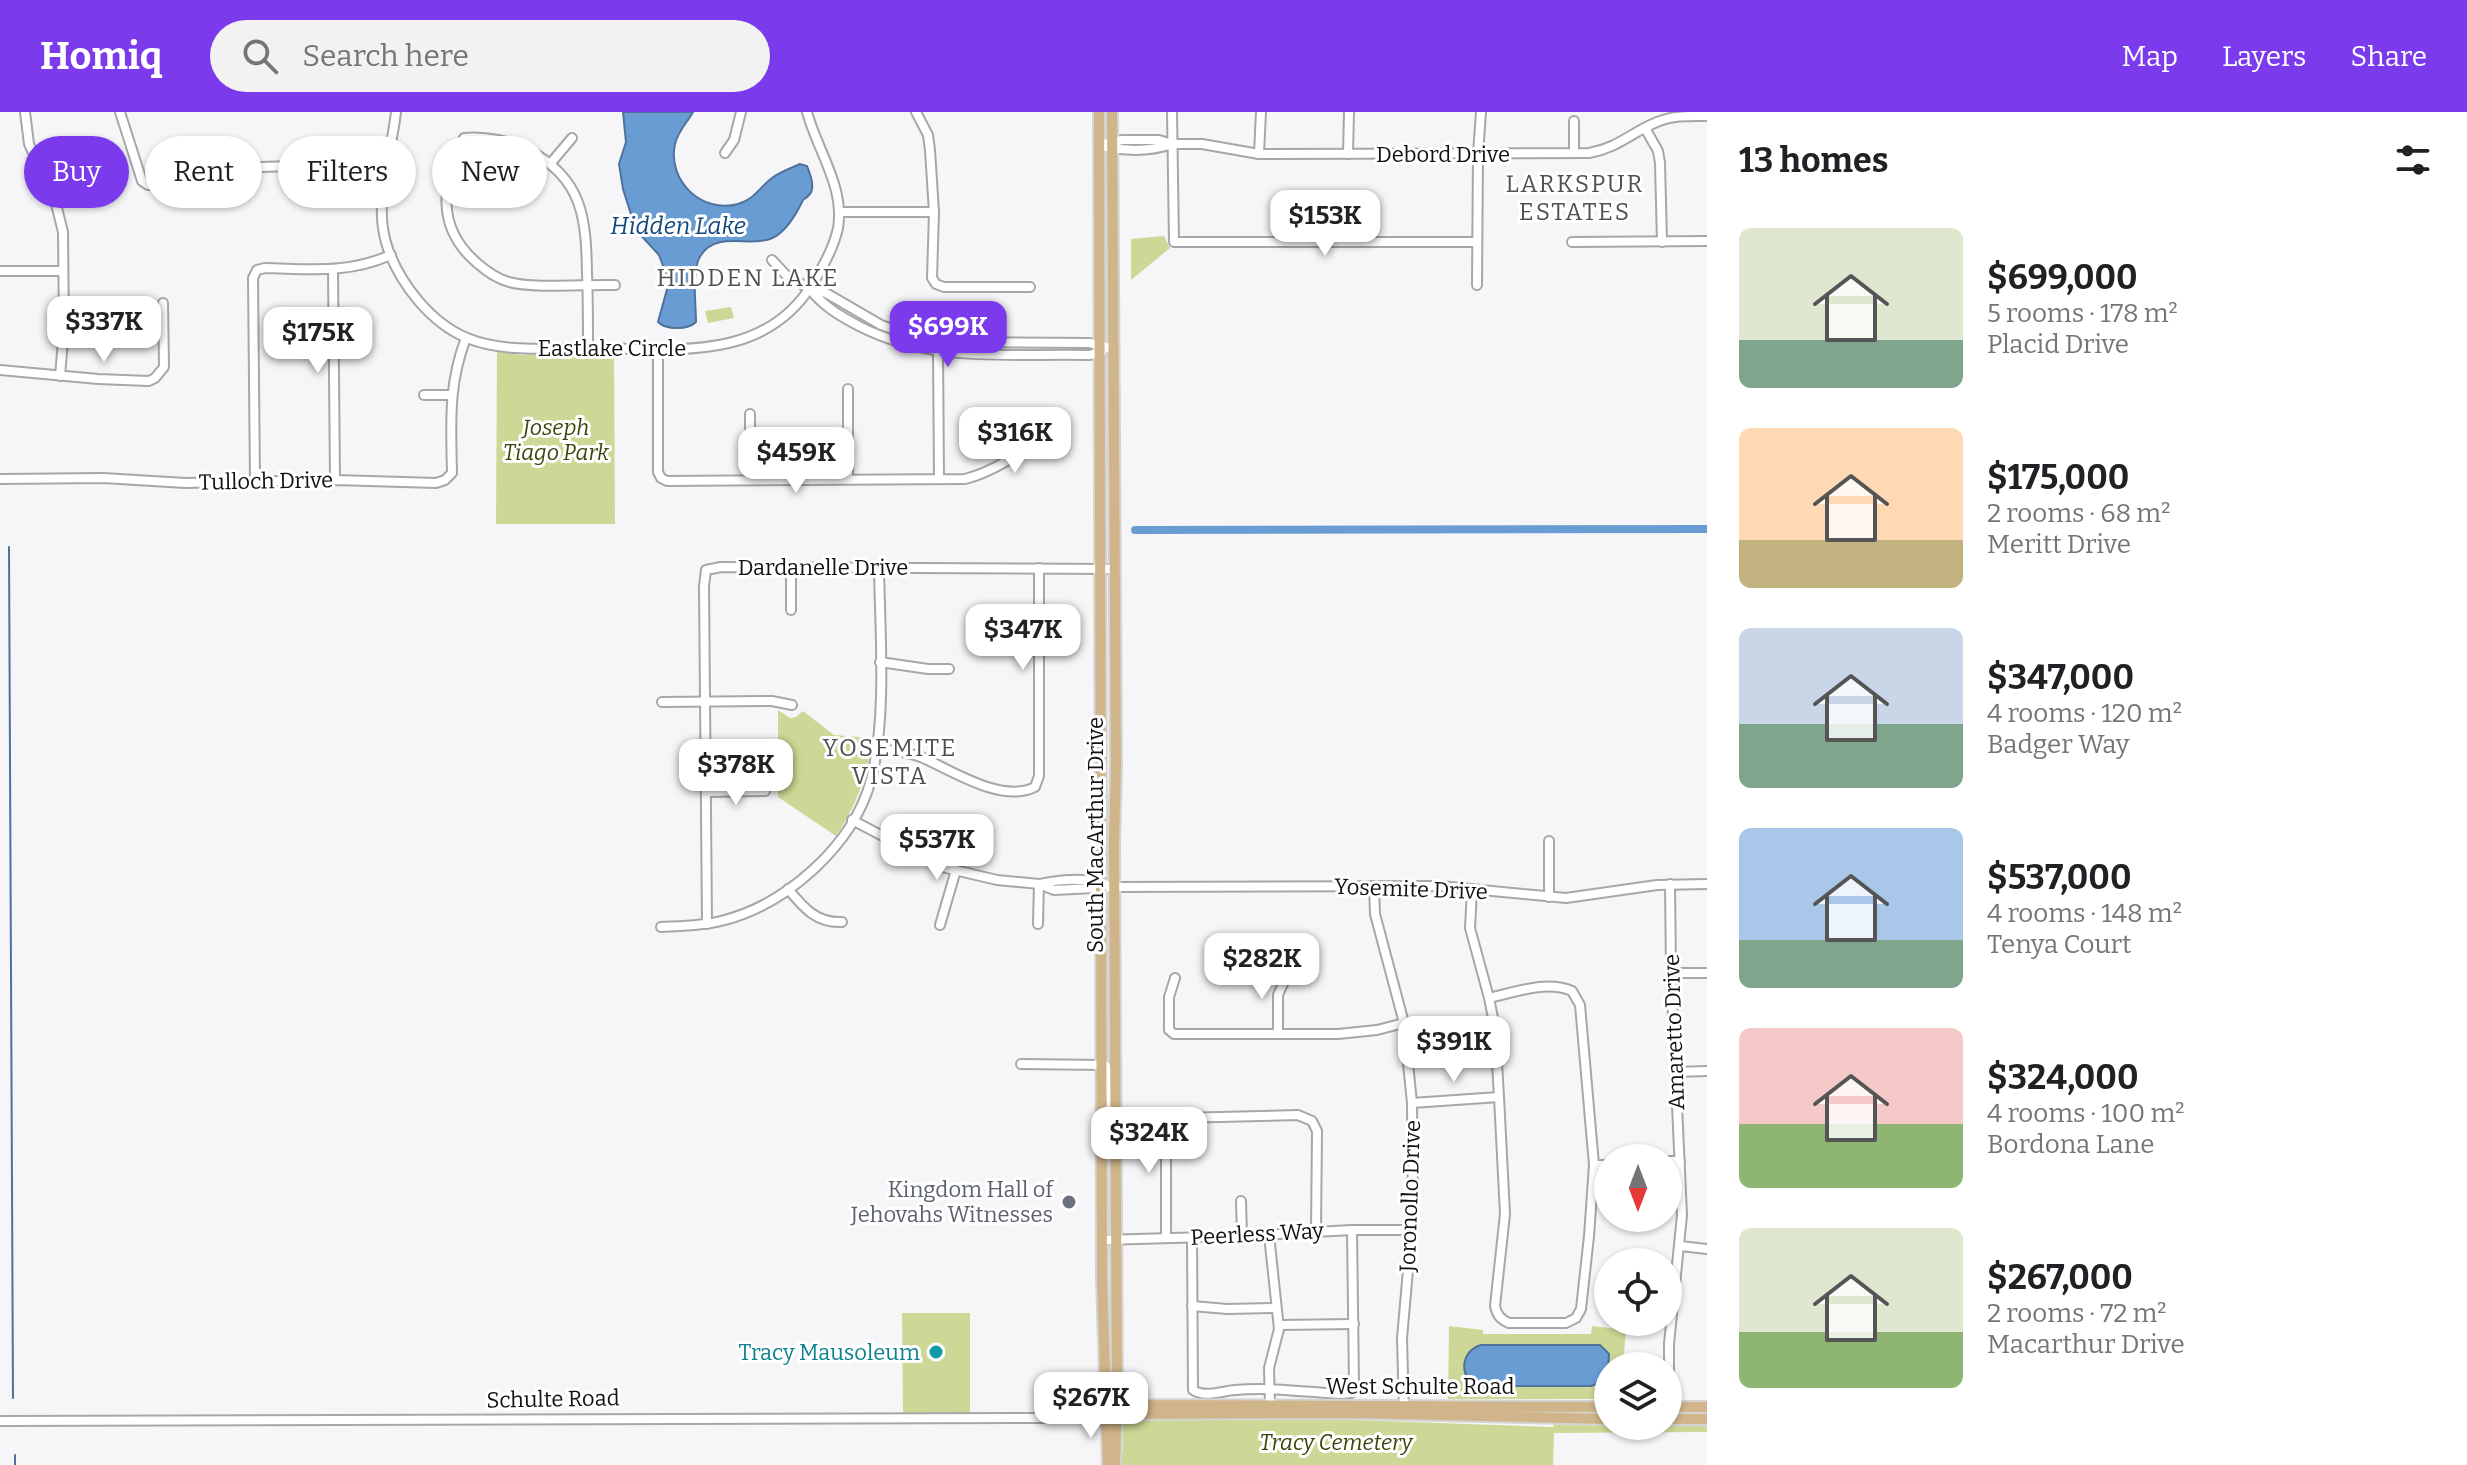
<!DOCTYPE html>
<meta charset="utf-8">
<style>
:root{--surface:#fff;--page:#f2f2f2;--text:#202124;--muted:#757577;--accent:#7c3aed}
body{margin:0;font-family:Bitter,serif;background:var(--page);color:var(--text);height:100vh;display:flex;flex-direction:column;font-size:30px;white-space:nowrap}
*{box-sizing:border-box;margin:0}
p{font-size:26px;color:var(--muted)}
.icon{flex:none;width:44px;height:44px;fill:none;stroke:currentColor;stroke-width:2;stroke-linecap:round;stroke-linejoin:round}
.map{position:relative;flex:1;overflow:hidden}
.sheet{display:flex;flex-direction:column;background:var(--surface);width:760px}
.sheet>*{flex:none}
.banner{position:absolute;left:24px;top:24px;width:760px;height:72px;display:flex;gap:16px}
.needle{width:52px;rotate:180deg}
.tools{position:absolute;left:1594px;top:1032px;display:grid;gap:16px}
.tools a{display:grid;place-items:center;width:88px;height:88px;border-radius:50%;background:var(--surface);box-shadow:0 2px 6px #0004;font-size:40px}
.price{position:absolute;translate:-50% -68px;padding:0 18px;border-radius:16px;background:#fff;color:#222;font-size:26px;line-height:52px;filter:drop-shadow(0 2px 4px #0008)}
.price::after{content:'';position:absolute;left:50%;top:48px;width:24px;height:18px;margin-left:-12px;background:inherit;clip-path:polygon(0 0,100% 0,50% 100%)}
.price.current{background:var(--accent);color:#fff}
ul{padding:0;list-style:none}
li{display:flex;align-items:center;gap:24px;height:200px;padding:0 32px}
li span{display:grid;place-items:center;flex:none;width:224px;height:160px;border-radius:12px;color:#555}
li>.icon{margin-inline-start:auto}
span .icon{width:96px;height:96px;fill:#fffc;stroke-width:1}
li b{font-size:34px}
h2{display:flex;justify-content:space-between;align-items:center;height:96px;padding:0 32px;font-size:34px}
.chip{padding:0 28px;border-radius:36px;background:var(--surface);box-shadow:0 2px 6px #0004;font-size:28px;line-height:72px}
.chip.current{background:var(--accent);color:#fff}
header{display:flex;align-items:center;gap:48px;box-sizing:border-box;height:112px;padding:0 40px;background:var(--accent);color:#fff}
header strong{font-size:38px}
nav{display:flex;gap:44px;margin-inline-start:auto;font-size:28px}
.search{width:560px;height:72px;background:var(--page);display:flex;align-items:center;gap:20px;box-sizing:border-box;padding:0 28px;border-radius:44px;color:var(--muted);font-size:30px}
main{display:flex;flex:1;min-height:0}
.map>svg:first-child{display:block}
.green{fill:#ced896}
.water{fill:#6a9cd4;stroke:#4f729a;stroke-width:2}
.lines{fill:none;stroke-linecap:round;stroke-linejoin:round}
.stream{stroke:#4f729a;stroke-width:2}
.canal{stroke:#6a9cd4;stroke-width:8}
.minor-casing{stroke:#a7a7a9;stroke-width:12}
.major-casing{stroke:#d4d4d4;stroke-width:14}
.minor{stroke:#fff;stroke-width:8}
.major{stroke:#d0b58a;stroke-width:10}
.worship-dot{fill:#6b7280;stroke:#fff;stroke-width:3}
.culture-dot{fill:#0f9aa8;stroke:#fff;stroke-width:3}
.labels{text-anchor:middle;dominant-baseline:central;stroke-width:6;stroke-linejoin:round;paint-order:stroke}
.street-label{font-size:22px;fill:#111112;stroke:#fff}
.park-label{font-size:22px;font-style:italic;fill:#3f450a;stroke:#fff}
.worship-label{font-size:22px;fill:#5b616d;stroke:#fff;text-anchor:end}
.culture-label{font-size:22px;fill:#0d838f;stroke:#fff;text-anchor:end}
.neighbourhood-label{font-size:24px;letter-spacing:2px;fill:#505052;stroke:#fff}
.water-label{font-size:24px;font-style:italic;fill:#12487c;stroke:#fff}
</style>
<header>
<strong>Homiq</strong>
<div class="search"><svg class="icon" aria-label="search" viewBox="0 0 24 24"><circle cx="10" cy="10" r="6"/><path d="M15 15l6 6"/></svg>Search here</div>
<nav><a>Map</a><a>Layers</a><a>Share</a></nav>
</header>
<main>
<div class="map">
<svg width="1707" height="1353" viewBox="0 0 1707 1353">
<rect width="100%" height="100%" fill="#f6f6f8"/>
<g class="green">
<polygon points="1164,124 1170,136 1131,168 1131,127"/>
<polygon points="731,195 734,206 708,211 705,199"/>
<polygon points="497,240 522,243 614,243 615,412 496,412"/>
<path d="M 778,598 L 790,606 L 796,605 L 803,599 L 834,623 L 872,626 C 868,663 856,694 836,724 L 778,685 Z"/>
<polygon points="902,1201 970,1201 970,1303 903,1303"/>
<polygon points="1449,1214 1483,1218 1483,1222 1591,1222 1592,1214 1626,1218 1623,1254 1608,1254 1608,1287 1448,1287"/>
<polygon points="1127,1308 1355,1308 1553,1315 1554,1312 1668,1314 1668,1312 1707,1312 1707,1320 1554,1321 1553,1353 1118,1353 1118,1344 1123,1338 1123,1309"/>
</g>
<g class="water">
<path d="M 623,0 L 693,0 C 687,11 678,19 675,32 C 667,69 702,102 738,92 C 755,87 760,75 772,66 C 780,60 791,56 800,52 L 807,54 C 810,62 816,76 809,83 C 802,91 806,82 801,92 C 794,106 784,122 770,127 C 748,135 717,119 701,143 C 691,157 696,192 696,210 C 688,218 666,218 658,210 L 669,170 L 659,143 L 636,118 L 623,77 L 619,52 L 626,30 Z"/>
<path d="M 1481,1233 L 1600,1233 L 1609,1242 L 1608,1264 L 1600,1271 L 1591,1274 L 1479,1274 C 1458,1267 1460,1239 1481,1233 Z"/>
</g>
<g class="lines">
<g class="stream">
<polyline points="9,435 13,1286"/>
<polyline points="15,1343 15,1353"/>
</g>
<polyline class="canal" points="1135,418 1707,417"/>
<g class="minor-casing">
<g id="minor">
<polyline points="25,0 29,32 55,88 63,120 64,217 60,264"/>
<polyline points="120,0 142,69 148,73 176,73 197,70 233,56 291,54 340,53 385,61"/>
<path d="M 396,0 C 391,46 372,92 388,137 C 401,173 431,211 467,226 C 504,241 548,236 587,236 C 669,236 763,253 813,171 C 823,155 834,135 838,116 C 845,75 817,38 807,0"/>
<polyline points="916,0 928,23 930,38 934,100 932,166 936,172 944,175 1030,175"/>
<polyline points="1172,0 1174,130 1477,130"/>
<polyline points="1574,9 1574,41"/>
<polyline points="1645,16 1658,39 1660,51 1662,130"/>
<path d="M 1099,33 L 1122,28 L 1159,28 L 1172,32 L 1202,32 L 1259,42 L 1589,41 C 1618,36 1632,20 1657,10 C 1674,3 1690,4 1707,4"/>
<path d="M 1106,35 C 1127,39 1152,39 1172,32"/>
<polyline points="725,41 734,28 741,0"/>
<polyline points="1259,42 1261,0"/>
<polyline points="1348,42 1349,0"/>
<polyline points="550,52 572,26"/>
<polyline points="839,100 934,100"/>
<polyline points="1572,130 1707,129"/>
<polyline points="772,148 786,163 810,177 826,181 881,213 901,220 936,228 961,230 1090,231 1114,237"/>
<polyline points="333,158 335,368"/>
<polyline points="0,159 63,159"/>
<polyline points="1477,173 1478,42 1481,0"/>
<path d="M 810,177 C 823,194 840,204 859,214 C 933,252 1010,241 1090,243 L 1102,240"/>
<path d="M 588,236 C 588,211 588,186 587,161 C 586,107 583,67 530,39 C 511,29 485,24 464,26 C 442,71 435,115 477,151 C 485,158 498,167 509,170 C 534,177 586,172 615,173"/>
<path d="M 658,236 L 658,360 L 661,366 L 667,369 L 965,367 C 985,362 1028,342 1035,321 C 1038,315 1036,309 1035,302"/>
<polyline points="938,236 939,367"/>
<polyline points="0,258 98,267 149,269 155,266 164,255 163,191"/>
<polyline points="424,283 451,283"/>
<path d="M 0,367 L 103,366 L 185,371 L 335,368 L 436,371 L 445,368 L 452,361 C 451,313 448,272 466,226"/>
<polyline points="848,367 848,277"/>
<polyline points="750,368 750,302"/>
<path d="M 255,369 L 253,166 L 257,158 L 265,156 C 313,157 346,162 391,143"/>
<polyline points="791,498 791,455"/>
<polyline points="880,550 928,557 949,557"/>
<polyline points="662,590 772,589 792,593"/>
<path d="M 877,637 C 891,638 907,640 921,645 C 951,658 1002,692 1035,675 L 1039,664 L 1039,456"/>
<polyline points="706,680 765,679"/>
<polyline points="852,708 942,755 997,768 1039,772 1054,778 1114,775 1440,774 1566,786 1657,773 1707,772"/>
<polyline points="1549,729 1549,785"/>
<path d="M 1040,772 C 1060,767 1085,766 1105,772"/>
<polyline points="1374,774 1375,802 1404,911 1412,991 1413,1102 1402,1226 1404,1300"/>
<path d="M 788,777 C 804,796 816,811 842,810"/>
<path d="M 1472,778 L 1470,816 L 1489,886 L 1495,916 L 1499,985 L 1505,1102 L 1495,1194 C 1497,1203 1500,1207 1509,1211 L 1566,1211 L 1576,1206 L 1581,1197 L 1589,1124 L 1594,1053 L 1580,893 L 1572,879 C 1547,868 1516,880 1489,886"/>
<polyline points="707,812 704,474 706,458 721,455 1115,457"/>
<polyline points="1038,812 1039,772"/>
<polyline points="940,813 956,758"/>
<path d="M 661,815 C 681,814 702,814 721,809 C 786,793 853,734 871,668 C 887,606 880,520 879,455"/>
<polyline points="1671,861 1707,861"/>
<polyline points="1175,866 1169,885 1169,918 1174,922 1338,922 1377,918 1404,911"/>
<polyline points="1278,921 1278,883 1286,865"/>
<path d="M 1021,952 L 1105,953 C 1114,967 1107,989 1113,1006"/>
<polyline points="1675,960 1707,959"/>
<polyline points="1412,991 1499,985"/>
<polyline points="1668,1049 1680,1049"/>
<polyline points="1594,1053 1608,1053"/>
<polyline points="1241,1089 1242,1124"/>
<polyline points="1269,1123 1279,1217 1269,1256 1270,1293"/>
<polyline points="1166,1126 1166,1016 1170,1010 1177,1006 1298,1003 1312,1009 1317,1019 1316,1119"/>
<path d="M 1192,1126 L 1193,1278 C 1205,1286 1221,1279 1235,1278 C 1271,1275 1307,1280 1342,1282 L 1351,1281 L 1354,1273 L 1352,1118"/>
<polyline points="1102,1128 1242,1124 1352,1118 1412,1118"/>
<polyline points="1680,1134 1707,1137"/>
<polyline points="1192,1194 1227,1197 1276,1196"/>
<polyline points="1279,1213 1354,1212"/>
<polyline points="1669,1298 1669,1232 1682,1103 1671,861 1670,772"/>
<polyline points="1085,1303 1098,1292 1101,1275"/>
<polyline points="0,1309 1051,1306 1107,1301"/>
</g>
</g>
<g class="major-casing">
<g id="major">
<polyline points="1099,0 1102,1167 1108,1353"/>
<polyline points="1112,0 1116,653 1114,732 1117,1284 1115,1353"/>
<polyline points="1118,1274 1126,1288 1139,1293 1608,1295"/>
<polyline points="1668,1295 1707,1295"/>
<polyline points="1110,1302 1353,1301 1608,1307"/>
<polyline points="1668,1307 1707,1307"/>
</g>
</g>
<use href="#minor" class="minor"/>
<use href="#major" class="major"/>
</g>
<circle class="worship-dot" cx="1069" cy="1090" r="8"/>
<circle class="culture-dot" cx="936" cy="1240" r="8"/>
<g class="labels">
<g class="street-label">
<text x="1443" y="42">Debord Drive</text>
<text x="612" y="236">Eastlake Circle</text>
<text transform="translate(266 369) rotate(-1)">Tulloch Drive</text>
<text x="823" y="455">Dardanelle Drive</text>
<text transform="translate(1095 723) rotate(-90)">South MacArthur Drive</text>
<text transform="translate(1411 777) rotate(2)">Yosemite Drive</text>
<text transform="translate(1674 920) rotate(-92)">Amaretto Drive</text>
<text transform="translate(1410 1084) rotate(-88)">Joronollo Drive</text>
<text transform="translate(1257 1122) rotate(-3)">Peerless Way</text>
<text x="1420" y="1274">West Schulte Road</text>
<text transform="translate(553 1287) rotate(-1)">Schulte Road</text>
</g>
<g class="park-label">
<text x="556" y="315">Joseph<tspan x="556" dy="25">Tiago Park</tspan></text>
<text x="1336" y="1330">Tracy Cemetery</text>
</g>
<g class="worship-label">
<text x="1053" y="1077">Kingdom Hall of<tspan x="1053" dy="25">Jehovahs Witnesses</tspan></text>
</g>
<g class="culture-label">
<text x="920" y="1240">Tracy Mausoleum</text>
</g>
<g class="neighbourhood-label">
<text x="1575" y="72">LARKSPUR<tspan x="1575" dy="28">ESTATES</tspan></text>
<text x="748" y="166">HIDDEN LAKE</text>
<text x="890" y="636">YOSEMITE<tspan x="890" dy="28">VISTA</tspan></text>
</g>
<g class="water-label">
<text x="678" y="114">Hidden Lake</text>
</g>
</g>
</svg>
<div class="tools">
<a><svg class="needle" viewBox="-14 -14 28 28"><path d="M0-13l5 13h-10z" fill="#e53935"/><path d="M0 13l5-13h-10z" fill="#757577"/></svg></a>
<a><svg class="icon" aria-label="locate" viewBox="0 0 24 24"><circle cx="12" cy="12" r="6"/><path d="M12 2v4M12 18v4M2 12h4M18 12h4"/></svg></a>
<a><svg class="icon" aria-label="layers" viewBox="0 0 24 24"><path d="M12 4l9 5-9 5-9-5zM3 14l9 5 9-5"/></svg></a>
</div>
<b class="price" style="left:1325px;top:146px">$153K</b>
<b class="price" style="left:104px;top:252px">$337K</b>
<b class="price current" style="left:948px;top:257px">$699K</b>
<b class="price" style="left:318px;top:263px">$175K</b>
<b class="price" style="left:1015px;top:363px">$316K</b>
<b class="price" style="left:796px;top:383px">$459K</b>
<b class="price" style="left:1023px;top:560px">$347K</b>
<b class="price" style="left:736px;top:695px">$378K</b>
<b class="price" style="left:937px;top:770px">$537K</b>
<b class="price" style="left:1262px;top:889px">$282K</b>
<b class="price" style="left:1454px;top:972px">$391K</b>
<b class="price" style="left:1149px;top:1063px">$324K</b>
<b class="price" style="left:1091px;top:1328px">$267K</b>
<div class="banner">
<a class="chip current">Buy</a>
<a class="chip">Rent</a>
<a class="chip">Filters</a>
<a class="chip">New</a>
</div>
</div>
<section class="sheet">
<h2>13 homes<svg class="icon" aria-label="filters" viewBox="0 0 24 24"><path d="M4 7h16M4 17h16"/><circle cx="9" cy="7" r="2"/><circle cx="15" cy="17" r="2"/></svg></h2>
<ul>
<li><span style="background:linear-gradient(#dfe7d0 70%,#7fa58c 0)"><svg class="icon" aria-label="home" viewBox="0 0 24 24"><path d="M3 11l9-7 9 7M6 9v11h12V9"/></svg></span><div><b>$699,000</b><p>5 rooms · 178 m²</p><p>Placid Drive</p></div></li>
<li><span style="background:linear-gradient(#ffd9b3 70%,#c2b280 0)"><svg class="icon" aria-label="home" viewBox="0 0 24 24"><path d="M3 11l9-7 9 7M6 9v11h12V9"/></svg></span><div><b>$175,000</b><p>2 rooms · 68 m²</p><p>Meritt Drive</p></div></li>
<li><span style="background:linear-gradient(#c9d6e8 60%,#7fa58c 0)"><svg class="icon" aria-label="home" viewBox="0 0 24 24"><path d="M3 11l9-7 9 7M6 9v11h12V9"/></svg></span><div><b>$347,000</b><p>4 rooms · 120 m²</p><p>Badger Way</p></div></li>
<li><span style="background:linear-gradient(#a9c7e8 70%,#7fa58c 0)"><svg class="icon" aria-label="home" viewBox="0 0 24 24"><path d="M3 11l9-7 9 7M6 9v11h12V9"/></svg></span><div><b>$537,000</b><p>4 rooms · 148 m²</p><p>Tenya Court</p></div></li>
<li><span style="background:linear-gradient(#f6c9c9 60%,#8fb573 0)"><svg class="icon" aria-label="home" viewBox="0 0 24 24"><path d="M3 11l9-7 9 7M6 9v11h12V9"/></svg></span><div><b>$324,000</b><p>4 rooms · 100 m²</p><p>Bordona Lane</p></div></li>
<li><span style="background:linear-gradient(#dfe7d0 65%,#8fb573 0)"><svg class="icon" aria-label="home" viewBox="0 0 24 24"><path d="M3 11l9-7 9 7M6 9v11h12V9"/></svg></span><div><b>$267,000</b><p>2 rooms · 72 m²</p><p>Macarthur Drive</p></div></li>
</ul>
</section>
</main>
